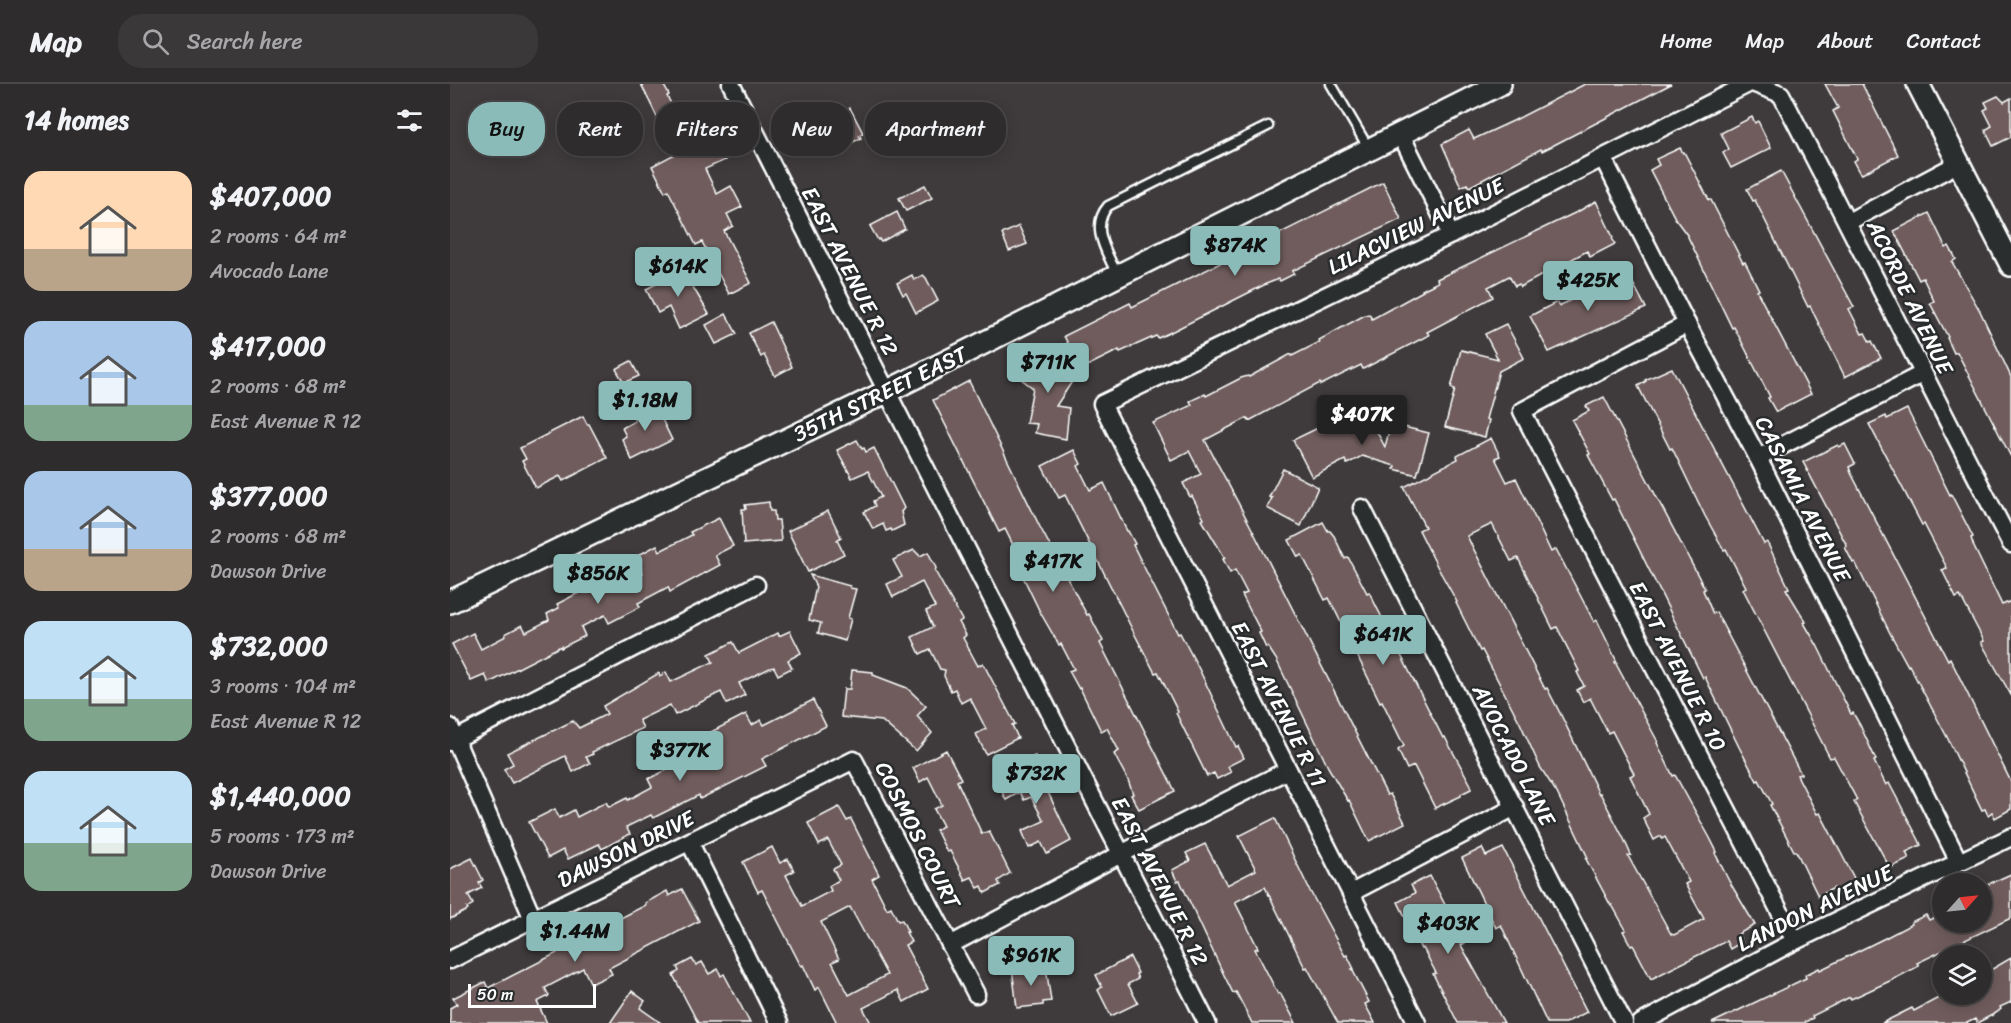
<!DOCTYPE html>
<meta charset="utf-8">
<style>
:root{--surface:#2f2c2d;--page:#3b3839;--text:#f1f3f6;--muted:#a7a7aa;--line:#4a4849;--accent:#8bbbb9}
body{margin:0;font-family:Sriracha,sans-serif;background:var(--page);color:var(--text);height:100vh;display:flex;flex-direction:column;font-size:22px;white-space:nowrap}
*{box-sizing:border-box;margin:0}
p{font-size:20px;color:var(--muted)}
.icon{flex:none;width:33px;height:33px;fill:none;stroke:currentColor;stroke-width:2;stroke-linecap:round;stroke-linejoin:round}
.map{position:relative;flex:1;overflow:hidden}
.panel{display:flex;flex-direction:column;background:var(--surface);width:450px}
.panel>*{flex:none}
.banner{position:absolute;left:18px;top:18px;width:570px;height:54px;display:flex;gap:12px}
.needle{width:39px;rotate:63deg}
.controls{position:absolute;left:1482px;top:789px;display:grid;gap:12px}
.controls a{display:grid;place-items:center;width:60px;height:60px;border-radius:50%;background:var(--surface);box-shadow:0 3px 15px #0003,0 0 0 2px var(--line);font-size:30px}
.scale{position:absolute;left:18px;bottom:15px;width:128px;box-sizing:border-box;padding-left:6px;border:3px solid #fff;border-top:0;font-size:16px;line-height:21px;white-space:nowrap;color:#fff;-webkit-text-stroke:4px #2a2d2e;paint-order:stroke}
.price{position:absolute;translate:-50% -51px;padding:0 14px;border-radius:6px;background:var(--accent);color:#111;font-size:20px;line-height:39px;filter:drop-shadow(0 2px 3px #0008)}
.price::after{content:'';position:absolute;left:50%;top:36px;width:18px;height:14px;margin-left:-9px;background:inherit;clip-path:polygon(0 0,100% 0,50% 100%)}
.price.on{background:#222;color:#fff}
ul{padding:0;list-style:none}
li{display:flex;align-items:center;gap:18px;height:150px;padding:0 24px}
li span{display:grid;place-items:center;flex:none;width:168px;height:120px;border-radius:18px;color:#555}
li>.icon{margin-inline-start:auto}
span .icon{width:72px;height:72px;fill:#fffc;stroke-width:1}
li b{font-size:26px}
h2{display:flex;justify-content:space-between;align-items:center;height:72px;padding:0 24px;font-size:26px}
.pill{padding:0 21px;border-radius:24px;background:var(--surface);box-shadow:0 3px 15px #0003,0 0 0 2px var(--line);font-size:21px;line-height:54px}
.pill.on{background:var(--accent);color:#111}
header{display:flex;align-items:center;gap:36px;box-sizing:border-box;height:84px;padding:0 30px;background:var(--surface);border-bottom:2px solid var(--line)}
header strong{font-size:28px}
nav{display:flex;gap:33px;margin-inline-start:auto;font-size:21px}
.search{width:420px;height:54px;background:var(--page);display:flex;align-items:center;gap:15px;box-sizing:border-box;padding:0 21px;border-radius:24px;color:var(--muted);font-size:22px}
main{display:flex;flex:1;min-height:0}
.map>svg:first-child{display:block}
.building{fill:#6f5c5b;stroke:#fff;stroke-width:1.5;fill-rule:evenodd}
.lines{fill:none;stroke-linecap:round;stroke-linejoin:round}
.service-casing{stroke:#fff;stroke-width:13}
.minor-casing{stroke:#fff;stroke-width:21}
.tertiary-casing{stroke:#fff;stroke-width:26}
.service{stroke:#2a2d2e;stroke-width:8}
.minor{stroke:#2a2d2e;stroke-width:16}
.tertiary{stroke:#2a2d2e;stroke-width:21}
.labels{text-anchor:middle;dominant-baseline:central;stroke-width:5;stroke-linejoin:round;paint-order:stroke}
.street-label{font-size:22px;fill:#fff;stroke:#2a2d2e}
</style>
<header>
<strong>Map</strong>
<div class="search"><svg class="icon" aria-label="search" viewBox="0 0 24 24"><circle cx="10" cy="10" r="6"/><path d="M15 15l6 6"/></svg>Search here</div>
<nav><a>Home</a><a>Map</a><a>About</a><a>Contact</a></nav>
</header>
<main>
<section class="panel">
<h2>14 homes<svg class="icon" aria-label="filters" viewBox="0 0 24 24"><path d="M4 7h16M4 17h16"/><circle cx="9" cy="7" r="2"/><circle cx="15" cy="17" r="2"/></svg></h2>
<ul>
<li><span style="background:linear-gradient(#ffd9b3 65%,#b9a48a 0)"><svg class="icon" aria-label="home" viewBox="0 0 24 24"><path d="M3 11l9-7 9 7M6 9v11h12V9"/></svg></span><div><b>$407,000</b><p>2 rooms · 64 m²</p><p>Avocado Lane</p></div></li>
<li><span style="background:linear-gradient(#a9c7e8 70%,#7fa58c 0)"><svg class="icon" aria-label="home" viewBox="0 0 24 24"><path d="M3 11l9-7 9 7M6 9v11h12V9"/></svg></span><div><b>$417,000</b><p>2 rooms · 68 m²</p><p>East Avenue R 12</p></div></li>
<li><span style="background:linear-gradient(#a9c7e8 65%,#b9a48a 0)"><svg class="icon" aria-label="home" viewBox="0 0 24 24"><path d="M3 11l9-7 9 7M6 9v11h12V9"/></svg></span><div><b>$377,000</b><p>2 rooms · 68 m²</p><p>Dawson Drive</p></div></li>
<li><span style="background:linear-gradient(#bfe0f5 65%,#7fa58c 0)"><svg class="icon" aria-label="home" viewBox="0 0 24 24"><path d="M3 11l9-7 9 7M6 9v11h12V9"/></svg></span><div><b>$732,000</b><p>3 rooms · 104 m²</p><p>East Avenue R 12</p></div></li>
<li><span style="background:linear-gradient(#bfe0f5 60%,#7fa58c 0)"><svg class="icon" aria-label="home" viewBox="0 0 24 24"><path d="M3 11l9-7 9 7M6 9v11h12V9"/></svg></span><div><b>$1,440,000</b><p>5 rooms · 173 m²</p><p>Dawson Drive</p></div></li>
</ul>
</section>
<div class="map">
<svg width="1561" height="939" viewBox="0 0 1561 939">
<rect width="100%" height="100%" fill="#3f3b3c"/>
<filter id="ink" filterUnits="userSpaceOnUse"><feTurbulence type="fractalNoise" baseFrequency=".0167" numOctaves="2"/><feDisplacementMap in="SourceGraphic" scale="12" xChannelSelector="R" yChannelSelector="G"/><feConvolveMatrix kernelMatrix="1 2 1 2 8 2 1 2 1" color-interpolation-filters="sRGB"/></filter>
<g filter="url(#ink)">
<g class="building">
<polygon points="191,0 213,0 219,11 217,12 247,69 267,60 275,76 255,85 267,110 281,102 292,123 277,130 283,142 274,147 301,199 279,210 252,158 246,161 218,106 215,108 202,82 225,70"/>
<polygon points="1135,0 1221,0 1104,61 1092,67 1091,65 1019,103 1017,100 1011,103 992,60 1019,46 1024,55 1063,37"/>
<polygon points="1375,0 1412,0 1448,71 1412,90 1410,88 1404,77 1407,75 1383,27 1388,24"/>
<polygon points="1548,12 1554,18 1561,14 1561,53 1543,62 1535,46 1542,42 1534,26 1538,24 1535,18"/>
<polygon points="400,24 413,49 409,51 411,54 383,68 378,58 373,61 363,43"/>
<polygon points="1302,33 1305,39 1308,37 1321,64 1281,84 1273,69 1279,65 1271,49"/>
<polygon points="1230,64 1233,69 1234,68 1259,116 1261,116 1293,179 1295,178 1309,206 1307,207 1361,310 1326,328 1318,314 1320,313 1284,243 1282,244 1237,151 1226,136 1200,86 1209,81 1206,75"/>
<polygon points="1331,87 1404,223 1399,225 1412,250 1415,249 1420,258 1422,257 1431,274 1395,293 1360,222 1358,223 1305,116 1303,117 1297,105"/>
<polygon points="933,98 951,135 842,187 844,190 830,197 829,195 816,200 721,248 708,254 706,252 670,268 669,266 631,285 614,252 680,219 682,223"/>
<polygon points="475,101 482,114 456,127 449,114"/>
<polygon points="1146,117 1163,153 1162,154 1165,160 1140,173 1137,167 1070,203 1069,200 1065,202 1059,192 1038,203 1043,213 977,248 979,251 913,285 911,281 871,301 870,299 799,337 797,334 755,356 802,445 937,711 940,710 955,739 919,757 899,716 898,717 878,683 826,575 818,563 816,564 809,549 811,548 792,511 797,509 785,486 780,489 773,475 775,474 752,436 754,435 742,412 740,413 733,399 751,390 739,367 721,376 703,339 742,321 740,317 755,310 756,312 791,294 798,292 799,293 841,270 842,272 870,258 869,256 915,231 919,230 922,235 973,207 972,206 988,198 987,195 1129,127"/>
<polygon points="447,128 455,145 431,158 429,155 428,156 420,142"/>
<polygon points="1479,129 1496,164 1499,162 1506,175 1502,178 1530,227 1561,293 1561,373 1507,268 1504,269 1497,254 1498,253 1480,219 1484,217 1473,194 1469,196 1444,147"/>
<polygon points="569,142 577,160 559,167 552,150"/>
<polygon points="231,183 259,230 229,245 219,223 208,229 196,205 216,195 214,192"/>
<polygon points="1177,188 1196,224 1099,268 1080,232 1107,218 1109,222"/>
<polygon points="462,191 464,196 473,191 476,194 488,217 466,229 456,209 453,211 447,199"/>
<polygon points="276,230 287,250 266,260 256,241"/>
<polygon points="321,238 342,283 325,292 314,271 311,273 299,249"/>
<polygon points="1056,240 1074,274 1049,287 1036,335 1039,336 1035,353 995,343 1005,305 1001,304 1011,266 1048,275 1035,250"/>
<polygon points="591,264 627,290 606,322 619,324 616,355 585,349 587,340 576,339 583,304 570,294"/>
<polygon points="181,277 189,292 174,299 166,285"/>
<polygon points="1222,284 1314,460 1317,458 1339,504 1336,505 1356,538 1354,539 1367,561 1401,630 1403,629 1410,641 1426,676 1424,677 1436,701 1439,699 1469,756 1471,761 1456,768 1459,775 1440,784 1404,718 1407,716 1384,673 1380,674 1314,546 1293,505 1296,503 1276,465 1274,466 1255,432 1222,364 1220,365 1188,302 1196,297 1195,296"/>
<polygon points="519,297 590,443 637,531 639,530 653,557 650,559 725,707 689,725 681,711 683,710 678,696 664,670 669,667 657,644 651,647 630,604 629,605 619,587 624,585 611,560 609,561 590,528 563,472 567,469 555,445 549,448 483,316"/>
<polygon points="1154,313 1255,505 1253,506 1263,530 1266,528 1351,690 1347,691 1367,730 1370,729 1404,794 1407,801 1388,811 1384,804 1368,812 1346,767 1344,767 1320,721 1322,720 1309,696 1307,697 1289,663 1255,593 1253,594 1164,415 1162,416 1138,371 1140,370 1122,336 1139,327 1136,322"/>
<polygon points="204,319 222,356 182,376 172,355 176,352 172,344 185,337 182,330"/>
<polygon points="1457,325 1500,411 1501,410 1523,453 1521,454 1524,463 1552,521 1561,517 1561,611 1531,558 1534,557 1513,517 1510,512 1506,514 1492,486 1497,484 1474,440 1472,441 1419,340 1436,332 1437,335"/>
<polygon points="916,327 935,363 941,340 979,349 967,391 944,385 945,382 912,372 897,380 895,376 862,393 843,356 870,343 873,348"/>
<polygon points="133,332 137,340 139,340 157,374 113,397 110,392 86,404 72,377 76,375 70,364"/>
<path d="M 1041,354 L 1050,372 L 1045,374 L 1057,398 L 1066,394 L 1101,468 L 1106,465 L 1141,532 L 1144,538 L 1147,536 L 1167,578 L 1165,578 L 1208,658 L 1207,659 L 1223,692 L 1225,691 L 1260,754 L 1267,768 L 1265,769 L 1279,797 L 1305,841 L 1288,850 L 1292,858 L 1280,865 L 1276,857 L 1201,895 L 1183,861 L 1181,862 L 1173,847 L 1176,846 L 1162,821 L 1161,822 L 1136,775 L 1138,774 L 1107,709 L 1090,683 L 1070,639 L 1032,566 L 1030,567 L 1006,519 L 1007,518 L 988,484 L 969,446 L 975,443 L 954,403 L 1008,375 L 1007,372 ZM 1042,440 L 1061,477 L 1068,474 L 1103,545 L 1107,543 L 1129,587 L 1127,588 L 1134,602 L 1127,606 L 1133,618 L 1140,614 L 1158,649 L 1162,647 L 1184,690 L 1180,692 L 1199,730 L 1193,734 L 1204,756 L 1211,752 L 1212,755 L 1215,753 L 1239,798 L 1235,800 L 1254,835 L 1224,851 L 1221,850 L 1178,772 L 1181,771 L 1174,755 L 1150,709 L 1149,710 L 1111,631 L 1097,604 L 1095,605 L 1017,452 Z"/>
<polygon points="407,356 412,365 414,364 416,368 424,364 454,424 451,428 454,441 442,447 441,445 436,447 433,440 423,445 414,428 425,422 423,417 431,413 418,387 402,394 387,366"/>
<polygon points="1395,360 1405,380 1399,383 1401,389 1498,576 1500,574 1561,698 1561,725 1545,734 1542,728 1538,731 1535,725 1532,726 1497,653 1459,581 1458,582 1440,549 1405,478 1403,479 1395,463 1397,462 1353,378 1388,361 1389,363"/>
<polygon points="624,366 631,380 628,382 640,406 654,399 677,447 678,447 685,460 683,461 697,489 728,550 730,549 749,585 786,663 788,662 794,674 778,682 781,688 767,695 764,689 757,692 726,629 728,628 708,588 705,589 684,549 615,411 609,414 592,382"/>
<polygon points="833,385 868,403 851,442 817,424 822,414 819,413"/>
<polygon points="319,418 320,427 324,427 325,436 329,436 331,457 294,460 292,425 296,425 295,421"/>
<polygon points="378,427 391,453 387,456 394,470 358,488 338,447"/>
<polygon points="269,434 283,462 265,471 270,481 220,508 218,503 188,519 190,523 159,539 155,531 131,543 135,552 111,564 111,562 39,599 35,591 21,597 2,560 23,549 31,565 56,552 55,550 72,541 76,548 99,536 97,530 109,524 107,520 134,506 136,509 167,494 170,501 193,489 185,473 207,461 210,467 242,451 240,448"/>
<polygon points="873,438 878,447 880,447 884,452 895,475 898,473 917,509 919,508 993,654 995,653 998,659 1021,701 1020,702 1021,705 1011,710 1011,712 985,724 964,682 957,685 948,666 954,662 932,617 930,618 879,514 875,516 852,471 848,473 839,456"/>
<polygon points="464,466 470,472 478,468 486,484 485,487 512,536 509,538 516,551 513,554 528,582 533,579 565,640 562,641 568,654 536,670 526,650 536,645 520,614 511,619 505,605 501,607 494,592 495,586 490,585 480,565 470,570 462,553 483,543 476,527 485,523 472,498 443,513 437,500 452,493 443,476"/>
<polygon points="360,491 400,502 400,504 406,505 398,534 401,535 395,557 368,549 371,539 359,536 366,503"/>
<polygon points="340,547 351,569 338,576 342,584 328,591 324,583 320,584 289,599 295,611 277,620 271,608 225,631 220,621 189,636 193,644 142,668 143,670 136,673 140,679 123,688 115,672 62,699 54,685 63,680 57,669 123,637 129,644 157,630 153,622 209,589 210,592 216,588 221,598 263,578 259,570 283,558 289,569 328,549 329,552"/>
<polygon points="402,586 423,588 423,591 457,604 476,622 467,632 482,649 466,667 432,637 391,633 394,605 400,605"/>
<polygon points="363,616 376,642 312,675 316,682 250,715 249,711 203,734 201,731 176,743 180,750 152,765 149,760 118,775 113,766 98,774 79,738 105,725 109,734 124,726 127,733 156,718 159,723 177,714 178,716 202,703 198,695 262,664 255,651 296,630 302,641 311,636 314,641"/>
<polygon points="496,666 511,695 507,697 532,750 539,747 560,789 548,797 550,801 535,809 532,802 528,804 522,793 515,796 500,767 497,768 486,746 493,742 484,725 492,721 478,693 470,698 463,684"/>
<polygon points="585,672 599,703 596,704 621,757 597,770 591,758 579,764 572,747 594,737 581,713 574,716 570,708 556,716 546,695 571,682 569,679"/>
<path d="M 389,723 L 397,737 L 401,735 L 429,791 L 422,795 L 437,825 L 441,823 L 448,837 L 452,836 L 458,848 L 456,848 L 461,858 L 455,861 L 478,905 L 454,918 L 448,906 L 413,924 L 421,939 L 387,939 L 369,903 L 365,906 L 353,881 L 351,882 L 312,806 L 308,808 L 293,778 L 322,763 L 330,779 L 338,775 L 344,787 L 336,791 L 352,822 L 381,807 L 379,802 L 389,796 L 383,785 L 391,781 L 378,756 L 369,761 L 358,739 ZM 400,823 L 437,891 L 399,911 L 382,878 L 389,875 L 371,838 Z"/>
<polygon points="825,734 860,807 895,872 897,871 904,885 902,885 919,918 915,920 925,939 888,939 857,883 855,884 815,803 785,818 808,864 805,865 828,910 830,909 846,939 802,939 786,908 783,909 773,889 730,797 727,797 722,786 740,777 736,769 755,760 777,801 806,786 789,752"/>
<polygon points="1032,764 1036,772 1053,764 1137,928 1115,939 1097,939 1051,841 1046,844 1012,774"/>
<polygon points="22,774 33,796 29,799 32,804 18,811 23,820 17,824 18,826 0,835 0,785"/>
<polygon points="1561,790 1561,834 1467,879 1469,882 1442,896 1401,915 1400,913 1362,932 1363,934 1353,939 1262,939 1356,894 1355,891 1369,884 1370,886 1435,854 1462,840 1461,838 1476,831 1479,836 1490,831 1492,838 1532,838 1532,803"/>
<polygon points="980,792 1015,859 1011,861 1054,939 1008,939 983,890 986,889 973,864 971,865 948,818 965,809 961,801"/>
<polygon points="232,805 249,837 159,884 162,890 141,900 133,884 95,904 99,912 87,918 97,939 0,939 0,924 7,920 3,914 35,898 38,904 107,869 104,863 127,851 130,855 196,821 195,819 217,807 219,812"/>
<polygon points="680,873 688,889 686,890 688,895 678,900 688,919 661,932 648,906 652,903 646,891"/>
<polygon points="1561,874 1561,918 1550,923 1551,925 1546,929 1527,939 1525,935 1517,939 1432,939 1462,924 1464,927 1496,910 1532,910 1532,891"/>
<polygon points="242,875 246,881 252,878 259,890 268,885 271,892 274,890 300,939 248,939 223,891 229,887 227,883"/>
<polygon points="581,882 581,885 596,883 601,917 593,918 593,921 567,924 562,884"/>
<polygon points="182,907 195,917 190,924 211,939 160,939"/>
</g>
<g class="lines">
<g class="service-casing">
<g id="service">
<polyline points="881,0 919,65"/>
<path d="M 667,191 C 658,169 639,144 658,122 L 818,42"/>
</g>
</g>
<g class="minor-casing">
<g id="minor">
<polyline points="281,0 757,939"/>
<path d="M 1305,0 L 1331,10 C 1409,160 1483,311 1561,460"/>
<polyline points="950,49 1001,151"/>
<polyline points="1153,74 1237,240 1308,374 1509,778"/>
<polyline points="1398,138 1509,79"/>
<polyline points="1237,240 1072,327 1345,857"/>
<polyline points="1308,374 1472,290"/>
<polyline points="912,424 1174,939"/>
<polyline points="0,643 83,835"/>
<polyline points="0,658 306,501"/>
<polyline points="240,759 329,939"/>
<polyline points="901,809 1065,723"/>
<polyline points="500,861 671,770 838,686"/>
<polyline points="0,876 404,676 526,910"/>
<polyline points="967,939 652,320 1001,151 1298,0"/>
<polyline points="1191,939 1345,857 1561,753"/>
</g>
</g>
<g class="tertiary-casing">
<g id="tertiary">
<polyline points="1468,0 1561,181"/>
<polyline points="0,518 436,308 1050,0"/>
</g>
</g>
<use href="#service" class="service"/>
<use href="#minor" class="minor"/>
<use href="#tertiary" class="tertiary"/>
</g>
</g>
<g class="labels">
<g class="street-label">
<text transform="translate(966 142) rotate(-26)">LILACVIEW AVENUE</text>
<text transform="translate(400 187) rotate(63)">EAST AVENUE R 12</text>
<text transform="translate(1460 213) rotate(64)">ACORDE AVENUE</text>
<text transform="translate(430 310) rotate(-26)">35TH STREET EAST</text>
<text transform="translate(1353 415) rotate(63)">CASAMIA AVENUE</text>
<text transform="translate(1228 582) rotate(63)">EAST AVENUE R 10</text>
<text transform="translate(829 620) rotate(63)">EAST AVENUE R 11</text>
<text transform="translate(1064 671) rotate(63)">AVOCADO LANE</text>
<text transform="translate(468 751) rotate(63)">COSMOS COURT</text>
<text transform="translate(176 765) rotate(-26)">DAWSON DRIVE</text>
<text transform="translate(710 797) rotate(63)">EAST AVENUE R 12</text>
<text transform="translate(1365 824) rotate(-26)">LANDON AVENUE</text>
</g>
</g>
</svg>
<div class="controls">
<a><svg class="needle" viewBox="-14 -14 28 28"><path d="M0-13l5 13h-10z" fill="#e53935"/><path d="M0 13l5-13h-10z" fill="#a7a7aa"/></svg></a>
<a><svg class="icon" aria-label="layers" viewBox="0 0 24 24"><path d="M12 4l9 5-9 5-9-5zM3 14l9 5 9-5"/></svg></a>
</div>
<div class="scale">50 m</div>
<b class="price" style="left:785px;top:193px">$874K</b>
<b class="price" style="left:228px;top:214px">$614K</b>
<b class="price" style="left:1138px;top:228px">$425K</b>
<b class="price" style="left:598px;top:310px">$711K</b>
<b class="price" style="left:195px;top:348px">$1.18M</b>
<b class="price on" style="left:912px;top:362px">$407K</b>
<b class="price" style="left:603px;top:509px">$417K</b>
<b class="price" style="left:148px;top:521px">$856K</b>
<b class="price" style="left:933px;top:582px">$641K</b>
<b class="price" style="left:230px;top:698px">$377K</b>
<b class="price" style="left:586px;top:721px">$732K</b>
<b class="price" style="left:998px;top:871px">$403K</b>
<b class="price" style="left:125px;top:879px">$1.44M</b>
<b class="price" style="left:581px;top:903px">$961K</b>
<div class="banner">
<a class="pill on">Buy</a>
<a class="pill">Rent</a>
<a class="pill">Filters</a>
<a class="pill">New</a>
<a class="pill">Apartment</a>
</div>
</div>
</main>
